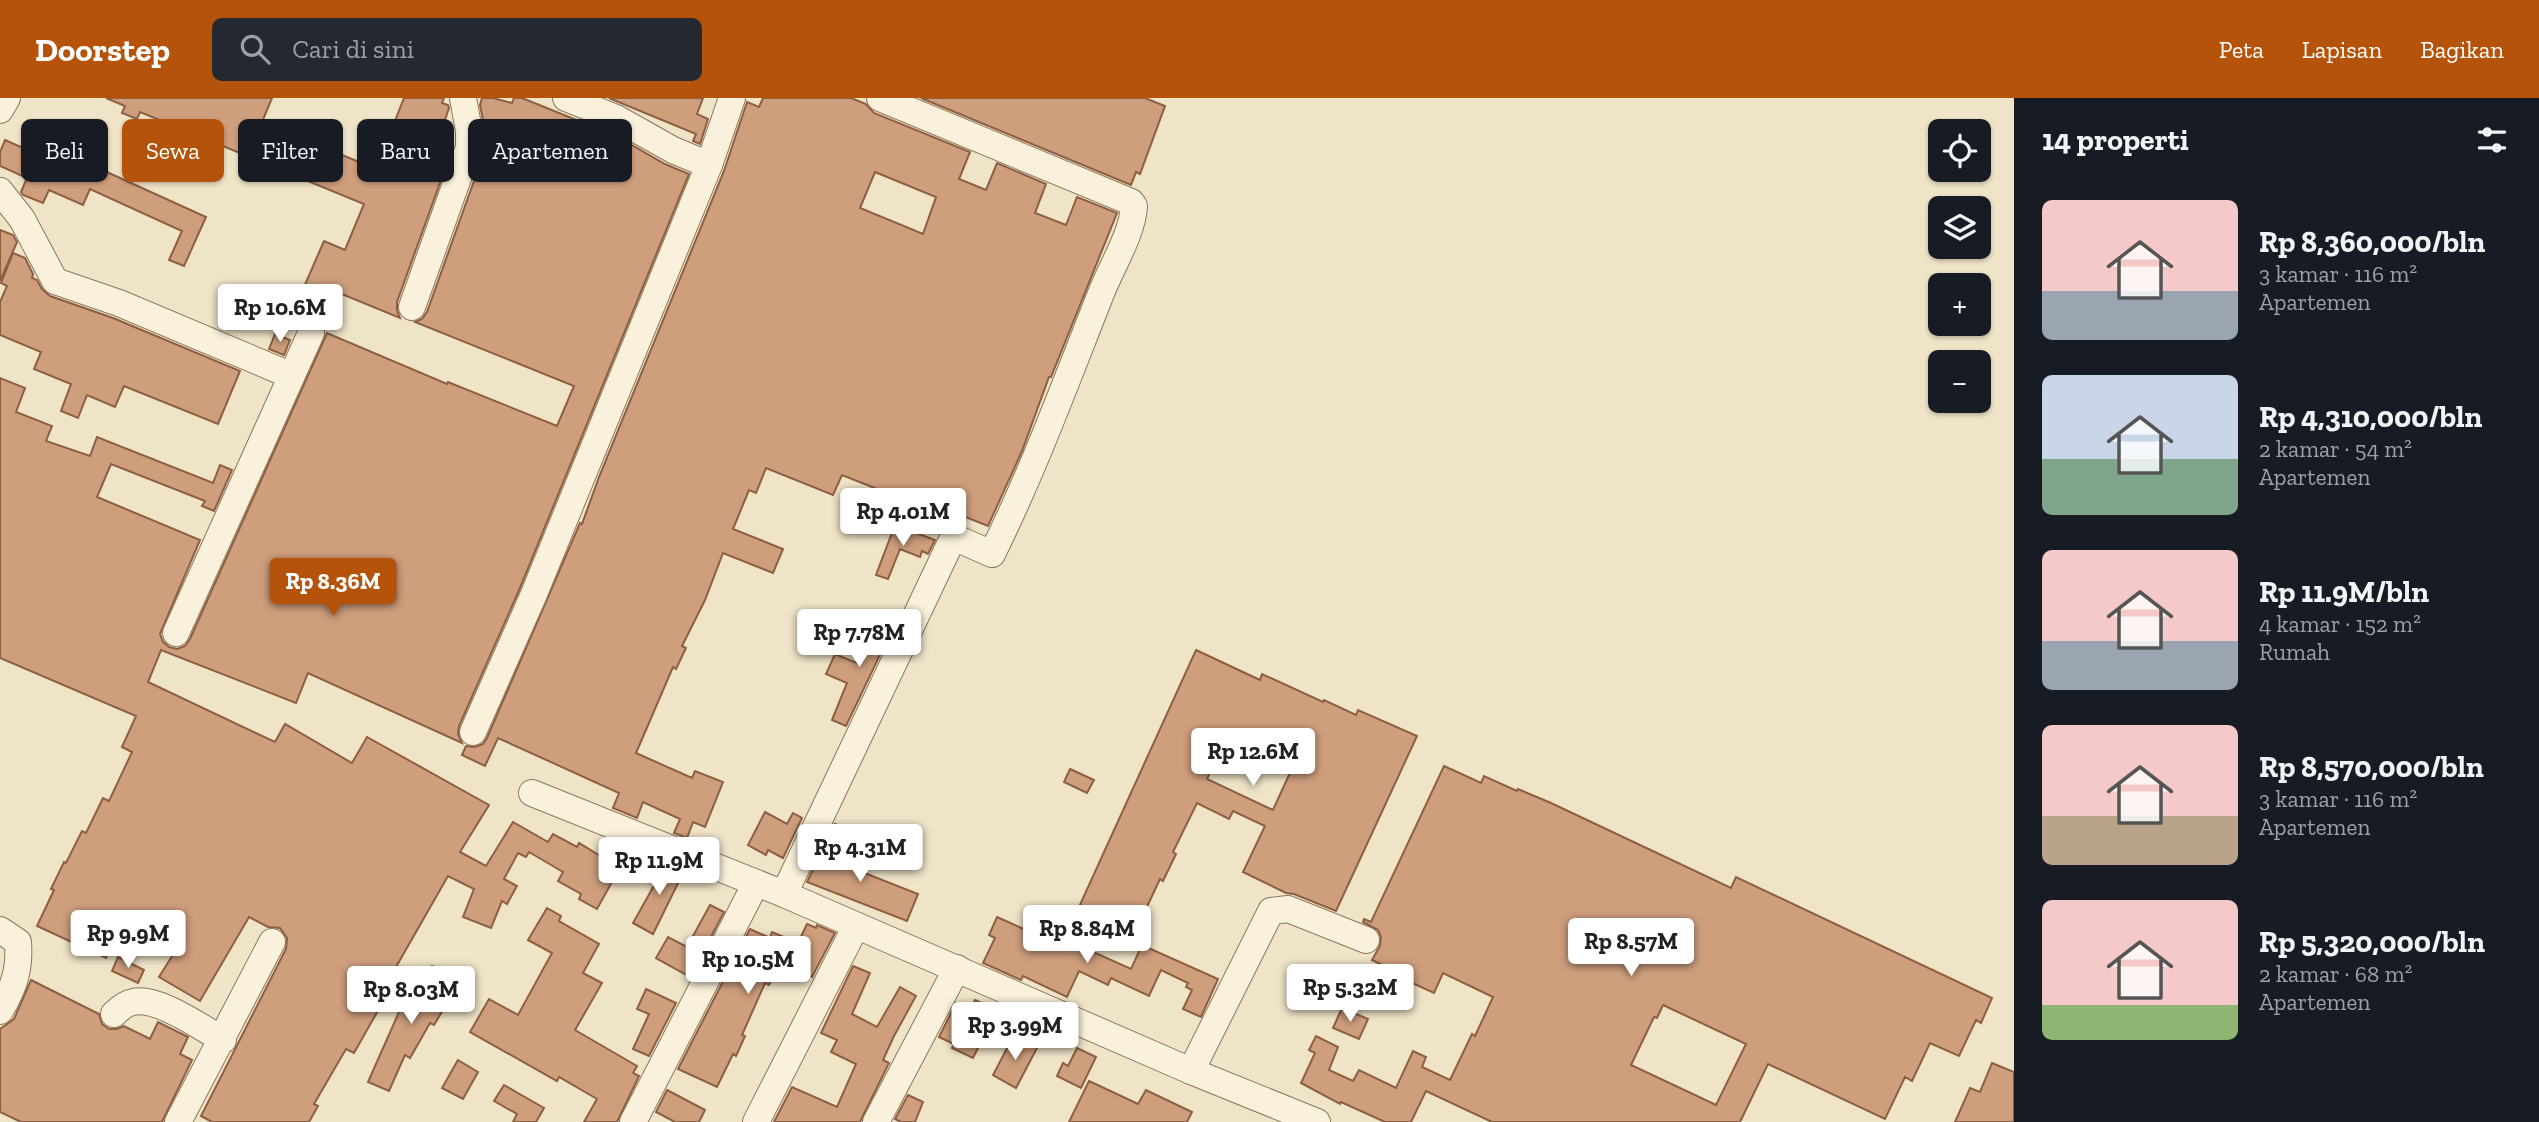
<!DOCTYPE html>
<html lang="id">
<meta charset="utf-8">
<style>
:root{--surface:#171b24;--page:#242831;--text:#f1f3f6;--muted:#9ea1a6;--accent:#b45309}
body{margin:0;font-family:"Zilla Slab",serif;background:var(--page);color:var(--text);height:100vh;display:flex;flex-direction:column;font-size:26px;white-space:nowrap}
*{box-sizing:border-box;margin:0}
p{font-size:23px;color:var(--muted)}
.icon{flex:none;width:38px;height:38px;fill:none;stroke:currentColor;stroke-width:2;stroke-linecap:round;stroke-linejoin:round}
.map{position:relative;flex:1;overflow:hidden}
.side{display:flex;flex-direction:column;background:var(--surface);width:525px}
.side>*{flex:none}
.banner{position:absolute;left:21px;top:21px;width:665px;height:63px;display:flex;gap:14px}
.fabs{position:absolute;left:1928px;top:21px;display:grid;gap:14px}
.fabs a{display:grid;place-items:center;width:63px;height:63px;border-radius:10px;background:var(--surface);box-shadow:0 2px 5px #0004;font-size:35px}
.price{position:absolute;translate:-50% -60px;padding:0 16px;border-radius:7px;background:#fff;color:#222;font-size:23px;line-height:46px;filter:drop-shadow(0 2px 4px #0008)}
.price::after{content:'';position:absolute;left:50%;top:42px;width:21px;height:16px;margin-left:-10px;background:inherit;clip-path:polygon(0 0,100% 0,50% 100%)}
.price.on{background:var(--accent);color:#fff}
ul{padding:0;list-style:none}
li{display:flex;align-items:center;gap:21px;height:175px;padding:0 28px}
li span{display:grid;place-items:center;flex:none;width:196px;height:140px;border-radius:10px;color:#555}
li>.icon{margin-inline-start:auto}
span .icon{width:84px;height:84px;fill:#fffc;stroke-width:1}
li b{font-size:30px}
h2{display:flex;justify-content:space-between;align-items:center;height:84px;padding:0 28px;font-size:30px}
.pill{padding:0 24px;border-radius:10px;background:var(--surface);box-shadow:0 2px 5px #0004;font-size:24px;line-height:63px}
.pill.on{background:var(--accent);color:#fff}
header{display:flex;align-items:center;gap:42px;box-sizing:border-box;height:98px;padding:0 35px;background:var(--accent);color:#fff}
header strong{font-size:33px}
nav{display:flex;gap:38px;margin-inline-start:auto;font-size:24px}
.search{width:490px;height:63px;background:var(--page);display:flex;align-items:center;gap:18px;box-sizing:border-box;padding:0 24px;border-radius:10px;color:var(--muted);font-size:26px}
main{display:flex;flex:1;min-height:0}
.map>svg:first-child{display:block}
.building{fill:#cf9f7d;stroke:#8d5f41;stroke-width:2;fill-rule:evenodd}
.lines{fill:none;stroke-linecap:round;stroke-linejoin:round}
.minor-casing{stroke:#8d765c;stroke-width:28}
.minor{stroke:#faf1dc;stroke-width:26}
</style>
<header>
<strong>Doorstep</strong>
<div class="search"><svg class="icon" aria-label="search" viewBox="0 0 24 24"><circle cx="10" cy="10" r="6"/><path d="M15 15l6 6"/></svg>Cari di sini</div>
<nav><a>Peta</a><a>Lapisan</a><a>Bagikan</a></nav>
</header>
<main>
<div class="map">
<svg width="2014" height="1024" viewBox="0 0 2014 1024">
<rect width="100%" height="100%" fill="#f0e4c8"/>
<g class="building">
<polygon points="106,0 272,0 262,24 376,71 404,0 444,0 442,5 448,7 449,10 444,25 437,22 428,48 450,57 397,204 397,212 400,220 320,187 310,210 297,205 324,143 345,152 364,106 140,14 137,21 122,15 125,8"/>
<polygon points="482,0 493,0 512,5 514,0 522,0 616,38 665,66 689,76 520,490 459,628 458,636 462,645 308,575 296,605 161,552 148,584 275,644 285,626 352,665 367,639 489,707 460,754 486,768 513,724 548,744 553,736 577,749 579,745 602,759 604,756 622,766 597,811 579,801 581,796 558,783 563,774 529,754 526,759 518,755 504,781 517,788 507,806 502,803 491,830 463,819 474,791 448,778 392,876 397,879 354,955 346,951 314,1006 318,1008 309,1024 212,1024 201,1018 286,851 287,840 280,830 268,829 249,819 200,903 159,879 176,852 122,826 106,860 37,828 54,792 51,791 64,764 66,765 82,733 86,735 103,700 109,703 132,654 122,649 136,618 0,560 0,280 25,290 16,314 52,328 46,343 90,358 97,339 213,385 220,367 232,372 214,413 202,408 205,403 111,366 97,399 200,442 160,536 163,544 169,549 177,551 185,548 190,541 327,235 447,286 448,284 557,328 574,288 415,224 422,221 427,214 479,69 483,69 496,35 485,32 480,7"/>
<polygon points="609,0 703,0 697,16 708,21 700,46 693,43 696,36"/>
<path d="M 763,0 L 851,0 L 866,6 L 874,15 L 970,54 L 959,81 L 986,92 L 997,65 L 1046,86 L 1035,115 L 1066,127 L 1077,99 L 1117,115 L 1051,279 L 1049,279 L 1022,353 L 988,428 L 958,416 L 955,422 L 842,377 L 833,397 L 766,370 L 756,395 L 749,392 L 733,431 L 783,451 L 773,475 L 723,455 L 705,502 L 682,548 L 686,550 L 676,571 L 673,569 L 636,655 L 692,680 L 695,673 L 723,684 L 705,729 L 693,724 L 687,740 L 674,735 L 680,721 L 643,704 L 637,720 L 613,710 L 619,695 L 498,640 L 485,668 L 462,657 L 466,648 L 475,649 L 483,646 L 487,640 L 580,425 L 582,426 L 599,379 L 724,73 L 747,4 L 759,9 ZM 875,74 L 936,99 L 923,136 L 860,110 Z"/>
<polygon points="921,0 1145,0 1165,8 1140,76 1136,74 1131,87"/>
<polygon points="5,42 23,50 25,45 58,59 62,51 100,67 98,70 206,119 184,168 169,162 182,133 90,91 83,107 49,92 43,105 23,97 21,94 27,80 0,68 0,54"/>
<polygon points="0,132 13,137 17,144 0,183"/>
<polygon points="13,155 25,160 33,176 32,180 37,182 42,191 50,198 113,220 240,273 218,326 124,288 115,309 87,297 78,320 61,313 71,286 34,271 41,254 0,237 0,204 7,188 1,185"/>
<polygon points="275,236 290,242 284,257 269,251"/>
<polygon points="895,427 935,442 928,456 922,453 920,459 900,451 888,481 876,477"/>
<polygon points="881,514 897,521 846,628 832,622 847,585 826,576 835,556 859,566"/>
<path d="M 1196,552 L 1260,582 L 1262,576 L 1323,604 L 1324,602 L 1356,617 L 1358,612 L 1417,638 L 1336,813 L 1294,796 L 1286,795 L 1243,774 L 1265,728 L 1233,713 L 1229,721 L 1197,705 L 1173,754 L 1176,756 L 1163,783 L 1160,781 L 1144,815 L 1146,816 L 1137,836 L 1079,809 ZM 1225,641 L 1257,656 L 1260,650 L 1294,666 L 1273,712 L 1207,681 Z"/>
<path d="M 1444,668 L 1481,685 L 1484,678 L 1517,693 L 1518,691 L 1551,705 L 1731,790 L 1736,779 L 1992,900 L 1981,925 L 1976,922 L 1959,958 L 1930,945 L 1912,983 L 1905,979 L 1885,1021 L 1768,966 L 1740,1024 L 1492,1024 L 1426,993 L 1411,1024 L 1385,1024 L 1341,1004 L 1340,1006 L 1301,985 L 1315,955 L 1309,952 L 1316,938 L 1338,949 L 1329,972 L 1353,983 L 1359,972 L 1396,990 L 1413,953 L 1426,959 L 1422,969 L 1450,982 L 1472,936 L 1475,938 L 1493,899 L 1443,875 L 1434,895 L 1397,878 L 1399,875 L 1372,862 L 1380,848 L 1381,839 L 1378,832 L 1363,824 L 1364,821 L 1371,824 ZM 1663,907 L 1746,946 L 1716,1007 L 1631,967 L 1654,919 L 1657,920 Z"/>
<polygon points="1070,671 1094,682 1087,695 1064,684"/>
<polygon points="765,714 787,726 793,715 802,720 783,760 768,752 766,757 748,747"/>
<polygon points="835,726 842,729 829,761 918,796 907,823 807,784"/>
<polygon points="661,764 684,773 653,836 633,825 656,784 651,781"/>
<polygon points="710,807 724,814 690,879 656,860 668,839 687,849"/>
<polygon points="547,810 561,818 559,823 599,846 583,875 602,885 575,932 637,968 633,975 639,978 617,1024 584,1024 597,1001 559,979 557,983 470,934 489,901 518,917 552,855 528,842"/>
<polygon points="997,819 1057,846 1060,839 1131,871 1142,847 1218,881 1201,919 1183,911 1192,892 1186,889 1188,885 1161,872 1149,898 1111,880 1108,887 1079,873 1067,899 1023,878 1021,882 983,865 995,840 989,837"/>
<polygon points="807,826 816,830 817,827 835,835 812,879 780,864 769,887 765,885 742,937 745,938 736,958 733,956 717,989 678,971 750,831 770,840 772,834 798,845"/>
<polygon points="118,859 144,872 138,885 112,873"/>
<polygon points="432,868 453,879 439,903 446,907 434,927 430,925 410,960 405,957 389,993 368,984 411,887 419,891"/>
<polygon points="853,868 870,875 852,916 877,929 900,889 916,898 894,938 883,962 889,965 860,1024 774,1024 792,989 837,1009 856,966 831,954 837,942 821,935"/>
<polygon points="31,882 99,916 102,926 109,931 117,931 124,928 150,941 158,924 188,939 180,956 192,962 162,1024 21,1024 0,1014 0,931 14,921"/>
<polygon points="646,891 676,905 649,958 633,951 649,916 637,911"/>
<polygon points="975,902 997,912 973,960 952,950 954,946 939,939 956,905 970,912"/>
<polygon points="1342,910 1368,921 1359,941 1333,930"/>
<polygon points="1014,937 1037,950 1016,990 993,977"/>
<polygon points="1077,950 1096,959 1081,990 1057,978 1063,965 1068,968"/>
<polygon points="458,962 478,974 463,1001 442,990"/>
<polygon points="1992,965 2014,974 2014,1024 1955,1024 1970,990 1980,994"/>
<polygon points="1089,983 1138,1006 1146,992 1192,1014 1187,1024 1069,1024"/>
<polygon points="504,987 544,1010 536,1024 513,1024 517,1016 494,1003"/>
<polygon points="667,992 705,1012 699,1024 675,1024 656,1014"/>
<polygon points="908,997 923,1004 915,1024 901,1024 895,1021"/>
</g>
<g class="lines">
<g class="minor-casing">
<g id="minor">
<polyline points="566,0 616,20 673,52 709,67"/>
<polyline points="0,12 7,0"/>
<polyline points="0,93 22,121 55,183 119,205 290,277"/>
<polyline points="412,209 469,49 469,33 463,0"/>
<polyline points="176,535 311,235"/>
<polyline points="473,634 534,496 709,67 732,0"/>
<polyline points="532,695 784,796 1191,973 1317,1024"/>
<path d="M 784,796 L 951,444 L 958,441 L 992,456 C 1034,371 1067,281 1102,193 C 1112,168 1133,134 1134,108 L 1131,104 L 880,0"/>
<path d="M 0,832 L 18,844 C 20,872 14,889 0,913"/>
<path d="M 114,916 C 119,911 126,905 133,904 C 157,898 202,930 223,942"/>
<polyline points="1191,973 1271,813 1288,811 1366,842"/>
<polyline points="178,1024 272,844"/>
<polyline points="633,1024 756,785"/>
<polyline points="756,1024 856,828"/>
<polyline points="876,1024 957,870"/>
</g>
</g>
<use href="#minor" class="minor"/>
</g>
</svg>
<div class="fabs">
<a><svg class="icon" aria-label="locate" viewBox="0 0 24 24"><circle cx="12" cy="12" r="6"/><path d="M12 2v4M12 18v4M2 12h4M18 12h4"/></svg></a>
<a><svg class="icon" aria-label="layers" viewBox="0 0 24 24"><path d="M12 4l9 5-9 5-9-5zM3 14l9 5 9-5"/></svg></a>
<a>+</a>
<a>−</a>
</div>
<b class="price" style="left:280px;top:246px">Rp 10.6M</b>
<b class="price" style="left:903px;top:450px">Rp 4.01M</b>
<b class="price on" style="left:333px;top:520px">Rp 8.36M</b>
<b class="price" style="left:859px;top:571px">Rp 7.78M</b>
<b class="price" style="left:1253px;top:690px">Rp 12.6M</b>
<b class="price" style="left:860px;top:786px">Rp 4.31M</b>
<b class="price" style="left:659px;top:799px">Rp 11.9M</b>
<b class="price" style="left:1087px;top:867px">Rp 8.84M</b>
<b class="price" style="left:128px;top:872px">Rp 9.9M</b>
<b class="price" style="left:1631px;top:880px">Rp 8.57M</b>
<b class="price" style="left:748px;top:898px">Rp 10.5M</b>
<b class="price" style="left:1350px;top:926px">Rp 5.32M</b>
<b class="price" style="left:411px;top:928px">Rp 8.03M</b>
<b class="price" style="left:1015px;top:964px">Rp 3.99M</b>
<div class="banner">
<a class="pill">Beli</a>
<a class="pill on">Sewa</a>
<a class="pill">Filter</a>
<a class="pill">Baru</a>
<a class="pill">Apartemen</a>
</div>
</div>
<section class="side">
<h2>14 properti<svg class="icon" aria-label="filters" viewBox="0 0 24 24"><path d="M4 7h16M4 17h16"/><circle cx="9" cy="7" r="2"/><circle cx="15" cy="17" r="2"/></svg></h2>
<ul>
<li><span style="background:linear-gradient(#f6c9c9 65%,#9aa5b1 0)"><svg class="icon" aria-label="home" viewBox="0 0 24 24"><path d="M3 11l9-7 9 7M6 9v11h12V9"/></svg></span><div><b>Rp 8,360,000/bln</b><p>3 kamar · 116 m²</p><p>Apartemen</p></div></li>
<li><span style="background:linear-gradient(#c9d6e8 60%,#7fa58c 0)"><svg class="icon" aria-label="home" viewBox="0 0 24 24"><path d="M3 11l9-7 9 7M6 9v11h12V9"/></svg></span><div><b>Rp 4,310,000/bln</b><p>2 kamar · 54 m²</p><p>Apartemen</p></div></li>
<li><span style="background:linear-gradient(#f6c9c9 65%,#9aa5b1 0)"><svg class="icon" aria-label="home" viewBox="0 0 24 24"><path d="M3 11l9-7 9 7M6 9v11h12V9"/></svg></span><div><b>Rp 11.9M/bln</b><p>4 kamar · 152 m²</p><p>Rumah</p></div></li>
<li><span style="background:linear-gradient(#f6c9c9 65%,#b9a48a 0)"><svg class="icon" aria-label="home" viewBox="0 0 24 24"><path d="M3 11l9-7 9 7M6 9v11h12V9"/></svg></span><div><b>Rp 8,570,000/bln</b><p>3 kamar · 116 m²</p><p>Apartemen</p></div></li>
<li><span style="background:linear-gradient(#f6c9c9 75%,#8fb573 0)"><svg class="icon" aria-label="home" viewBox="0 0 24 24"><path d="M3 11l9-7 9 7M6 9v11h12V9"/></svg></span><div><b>Rp 5,320,000/bln</b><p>2 kamar · 68 m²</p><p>Apartemen</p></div></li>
</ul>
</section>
</main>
